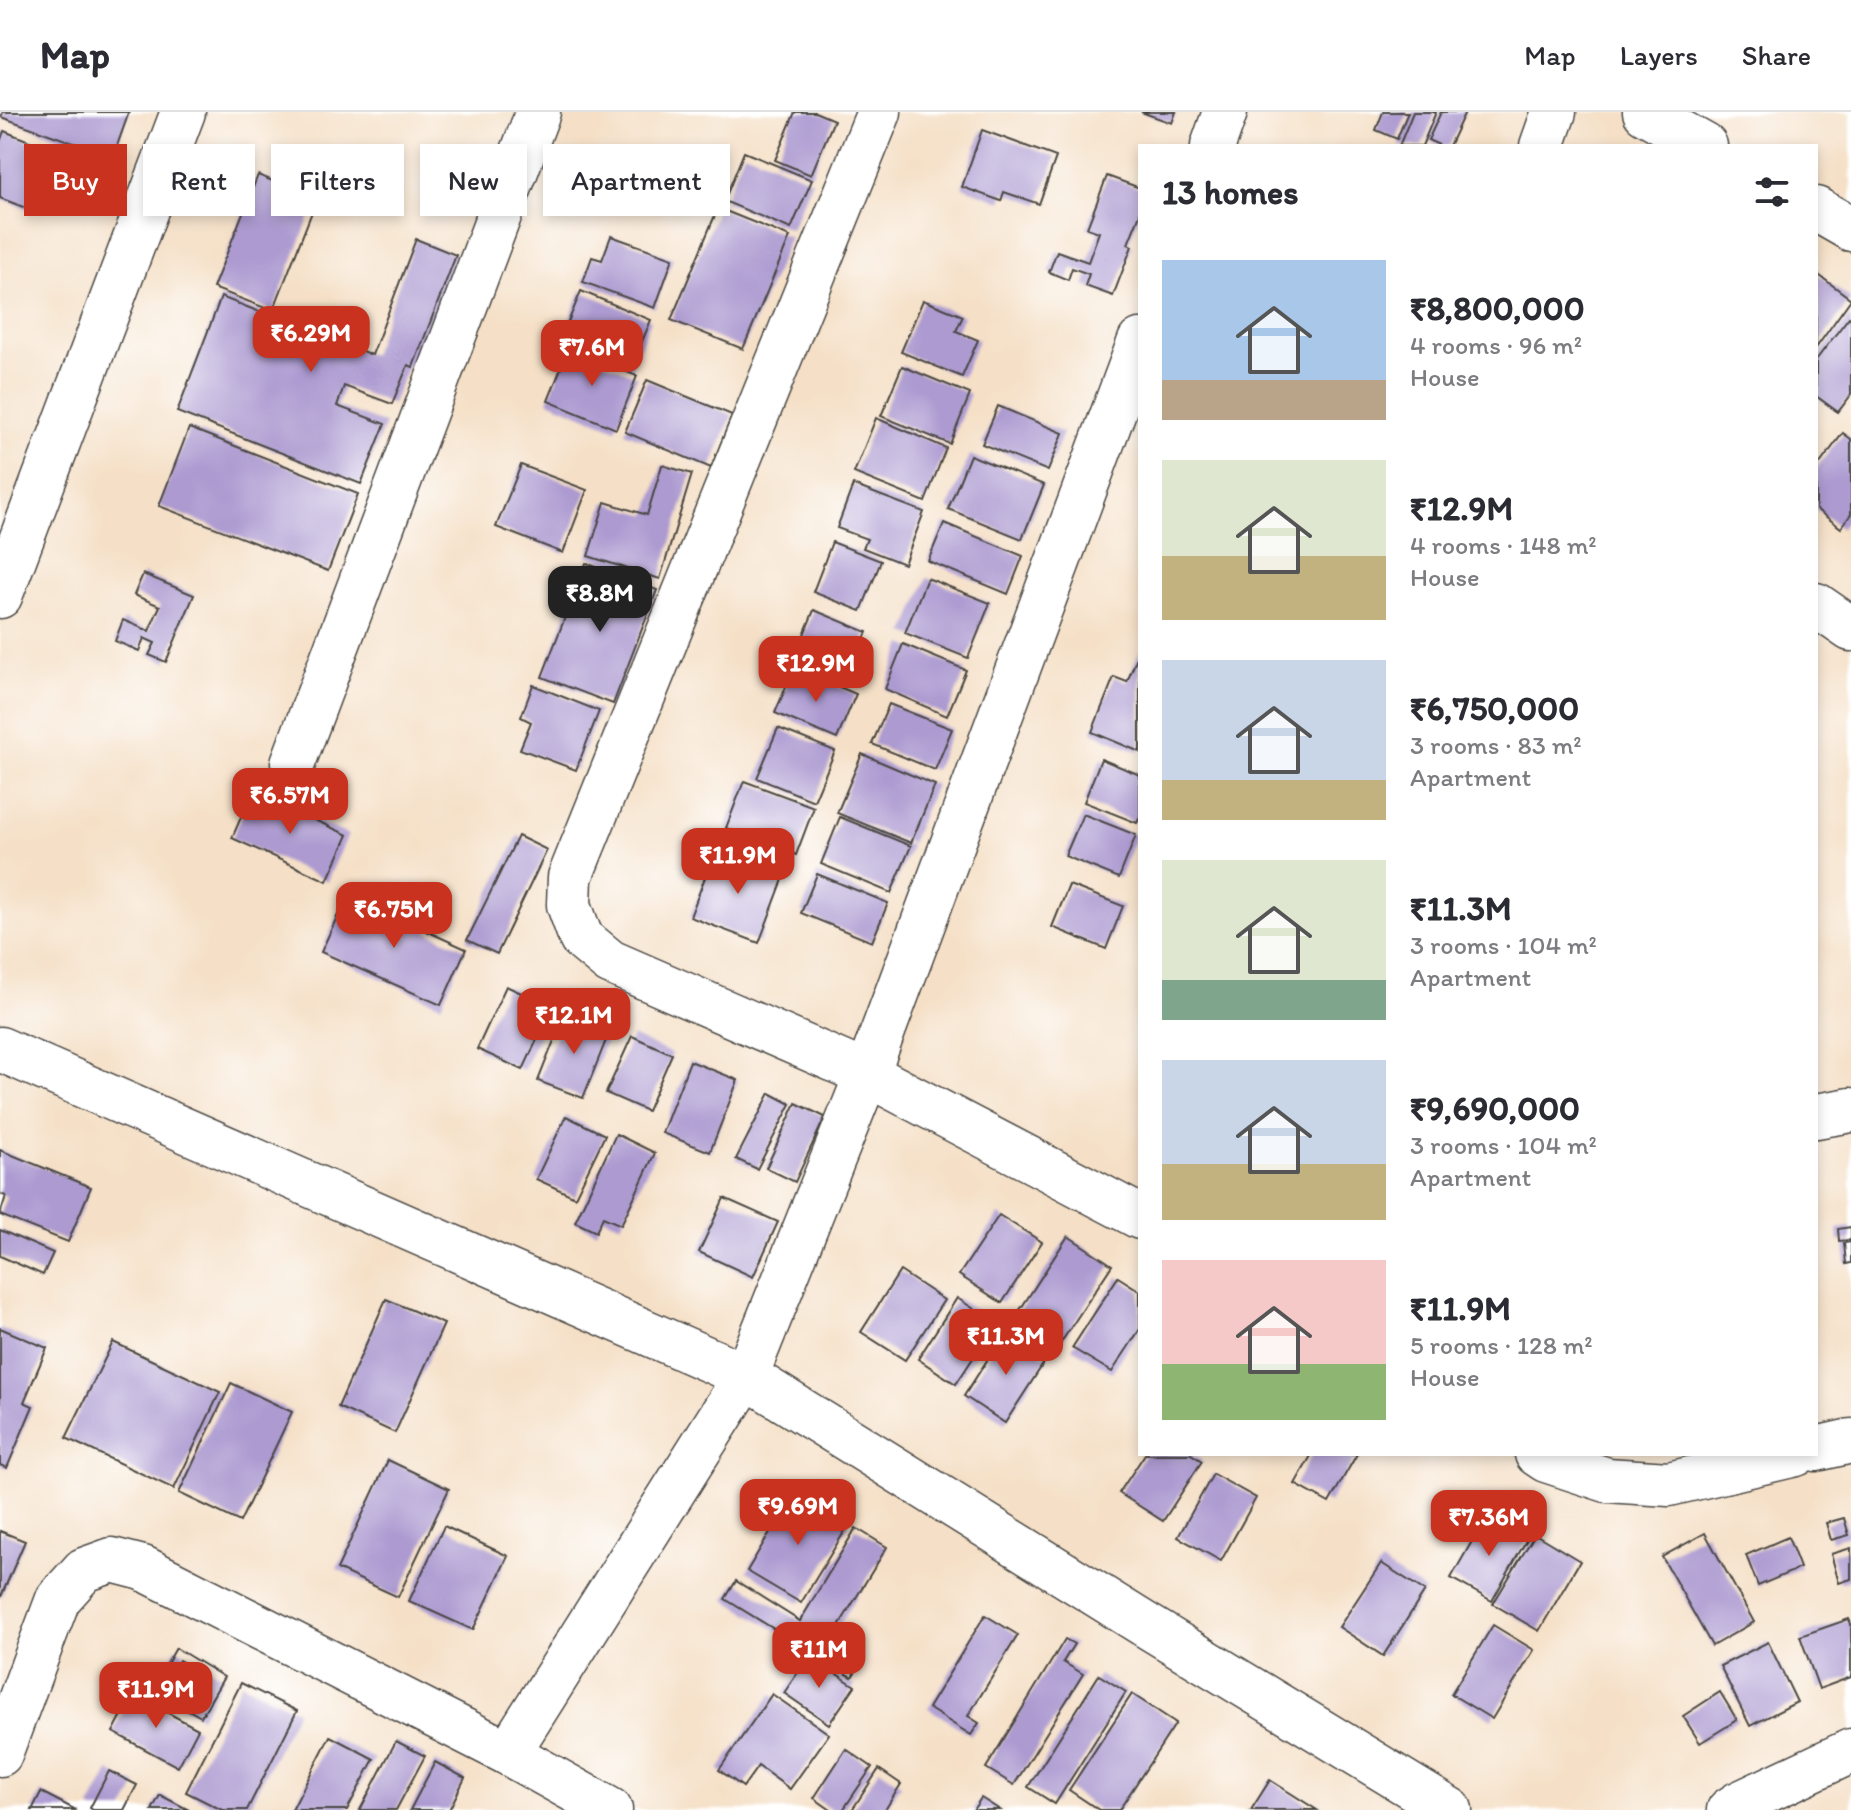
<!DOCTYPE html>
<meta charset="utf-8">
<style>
:root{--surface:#fff;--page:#f2f2f3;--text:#2b2b33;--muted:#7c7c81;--line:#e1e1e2;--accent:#c8321e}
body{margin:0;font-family:Itim,sans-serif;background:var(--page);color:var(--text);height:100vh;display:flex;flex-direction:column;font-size:30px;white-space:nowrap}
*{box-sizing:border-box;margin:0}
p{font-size:26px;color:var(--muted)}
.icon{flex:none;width:44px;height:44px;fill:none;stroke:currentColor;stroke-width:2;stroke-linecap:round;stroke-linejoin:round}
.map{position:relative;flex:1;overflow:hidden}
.drawer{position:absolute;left:1138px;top:32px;width:680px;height:1312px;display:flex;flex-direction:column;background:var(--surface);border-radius:0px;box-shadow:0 4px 12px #0003}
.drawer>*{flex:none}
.top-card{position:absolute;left:24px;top:32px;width:760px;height:72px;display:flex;gap:16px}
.price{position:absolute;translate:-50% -68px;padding:0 18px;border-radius:16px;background:var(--accent);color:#fff;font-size:26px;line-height:52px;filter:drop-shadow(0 2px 4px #0008)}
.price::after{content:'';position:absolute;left:50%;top:48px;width:24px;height:18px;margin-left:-12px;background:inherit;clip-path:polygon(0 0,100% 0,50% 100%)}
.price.active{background:#222;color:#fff}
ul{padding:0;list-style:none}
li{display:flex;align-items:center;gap:24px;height:200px;padding:0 24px}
li span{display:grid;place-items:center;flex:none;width:224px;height:160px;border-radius:0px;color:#555}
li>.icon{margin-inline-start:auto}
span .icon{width:96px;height:96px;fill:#fffc;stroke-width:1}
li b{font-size:34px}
h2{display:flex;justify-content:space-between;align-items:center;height:96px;padding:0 24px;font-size:34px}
.chip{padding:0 28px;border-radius:0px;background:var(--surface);box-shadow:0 4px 12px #0003;font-size:28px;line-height:72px}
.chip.active{background:var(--accent);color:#fff}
header{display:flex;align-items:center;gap:48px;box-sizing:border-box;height:112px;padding:0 40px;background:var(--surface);border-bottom:2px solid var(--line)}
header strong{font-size:38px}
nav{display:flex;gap:44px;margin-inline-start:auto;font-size:28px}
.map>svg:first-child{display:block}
.building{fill:#ac9ad0}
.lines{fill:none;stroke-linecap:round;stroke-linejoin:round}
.minor-casing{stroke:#494642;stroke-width:47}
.minor{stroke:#fff;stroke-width:44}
</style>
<header>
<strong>Map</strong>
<nav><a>Map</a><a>Layers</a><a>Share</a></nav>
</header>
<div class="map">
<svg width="1851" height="1698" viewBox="0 0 1851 1698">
<rect width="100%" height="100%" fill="#fff"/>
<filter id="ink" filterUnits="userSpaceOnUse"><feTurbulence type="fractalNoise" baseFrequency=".0125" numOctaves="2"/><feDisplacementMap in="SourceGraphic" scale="16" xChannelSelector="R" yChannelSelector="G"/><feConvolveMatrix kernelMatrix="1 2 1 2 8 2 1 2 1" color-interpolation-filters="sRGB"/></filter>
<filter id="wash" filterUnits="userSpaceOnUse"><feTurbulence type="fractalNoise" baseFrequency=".006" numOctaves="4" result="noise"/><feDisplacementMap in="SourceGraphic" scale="32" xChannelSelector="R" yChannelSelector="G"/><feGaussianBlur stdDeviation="1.8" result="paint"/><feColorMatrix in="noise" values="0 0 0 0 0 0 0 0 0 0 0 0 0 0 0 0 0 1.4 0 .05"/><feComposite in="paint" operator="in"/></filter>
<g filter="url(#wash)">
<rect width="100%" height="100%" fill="#f5e0c7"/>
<g id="blocks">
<g class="building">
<polygon points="3,0 129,0 113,45 1,5"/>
<polygon points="795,0 815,0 834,8 811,63 775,48"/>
<polygon points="1141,0 1176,0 1172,11"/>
<polygon points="1383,0 1408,0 1397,27 1376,18"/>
<polygon points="1413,0 1436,0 1422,34 1399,34"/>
<polygon points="1441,0 1465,0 1449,34 1441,34 1428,28"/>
<polygon points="982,18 1056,45 1039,92 1004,80 1001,89 962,75"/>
<polygon points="4,19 80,49 67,81 47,73 36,100 0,86 0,30"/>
<polygon points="744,40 812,68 791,117 724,89"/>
<polygon points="258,63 317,87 273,199 213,176"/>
<polygon points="1107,64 1140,76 1140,102 1128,132 1132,134 1113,184 1085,174 1089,162 1072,156 1068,168 1049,160 1057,139 1088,150 1099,120 1087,116"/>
<polygon points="718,96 790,125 743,237 671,208"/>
<polygon points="611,124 673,146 655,196 583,170 592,145 602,148"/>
<polygon points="416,127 456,143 413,255 408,253 392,292 344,274 337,294 385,312 361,372 177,300 221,185 372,243"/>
<polygon points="1816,161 1851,187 1816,236"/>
<polygon points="581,179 651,208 631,256 561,227"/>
<polygon points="923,188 963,204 956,219 978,228 962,265 901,240"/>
<polygon points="1849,205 1851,207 1851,283 1838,300 1816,284 1816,248"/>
<polygon points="569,236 637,264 616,317 548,289"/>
<polygon points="902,254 970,282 950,332 881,304"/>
<polygon points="647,268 732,303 711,356 625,320"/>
<polygon points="998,294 1063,321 1048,359 982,332"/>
<polygon points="876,306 946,336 925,390 854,361"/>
<polygon points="189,316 358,382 328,459 159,394"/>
<polygon points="1843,321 1851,327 1851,402 1841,416 1816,397 1816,357"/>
<polygon points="970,343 1044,373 1022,427 948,397"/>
<polygon points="521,353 587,378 563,441 496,415"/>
<polygon points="662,353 692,362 660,467 588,444 605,390 647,403"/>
<polygon points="853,373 924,400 904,452 863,436 867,427 837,416"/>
<polygon points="944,411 1023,444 1008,482 928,449"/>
<polygon points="832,430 881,449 861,499 813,480"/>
<polygon points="586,451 657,478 613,592 542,565"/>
<polygon points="143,462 194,483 166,550 149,543 155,531 144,526 139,539 115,529 123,508 149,519 160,494 134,483"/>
<polygon points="927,466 990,491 968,546 905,521"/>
<polygon points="814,498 867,520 847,569 794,547"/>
<polygon points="903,532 966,558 947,604 885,577"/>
<polygon points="1140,538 1140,640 1092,620 1114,565 1127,570"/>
<polygon points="794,556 856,582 837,627 775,601"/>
<polygon points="533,573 599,599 576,658 520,637 531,610 521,605"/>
<polygon points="889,592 952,617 935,658 872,632"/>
<polygon points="778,616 835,639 814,689 757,666"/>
<polygon points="862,642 935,673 911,731 837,701"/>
<polygon points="1101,647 1140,663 1140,705 1137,711 1084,690"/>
<polygon points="744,669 814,695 796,743 726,716"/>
<polygon points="252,680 348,723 327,769 232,726"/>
<polygon points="1083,702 1136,723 1119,766 1065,744"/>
<polygon points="840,705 911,734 891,781 821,752"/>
<polygon points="518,724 547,738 497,842 467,828"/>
<polygon points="716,736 785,762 759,831 690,805"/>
<polygon points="817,762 888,791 872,830 801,801"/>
<polygon points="1069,773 1123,794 1106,837 1052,815"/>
<polygon points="347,783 466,837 441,893 321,840"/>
<polygon points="506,874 552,895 523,958 477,937"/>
<polygon points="565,901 610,918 583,986 538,969"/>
<polygon points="632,924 672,942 647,999 606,981"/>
<polygon points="690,949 738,968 710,1040 662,1021"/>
<polygon points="770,981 791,992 757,1057 736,1047"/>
<polygon points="796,991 825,1005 795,1070 766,1056"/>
<polygon points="566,1004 605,1023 575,1085 536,1067"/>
<polygon points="616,1022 655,1041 621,1113 603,1105 596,1120 575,1110"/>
<polygon points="0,1038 91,1075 68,1130 0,1103 6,1084 0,1082"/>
<polygon points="724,1086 778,1110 753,1165 699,1140"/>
<polygon points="999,1103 1042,1130 1002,1191 959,1163"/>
<polygon points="1851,1115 1851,1128 1839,1129 1838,1117"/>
<polygon points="0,1118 53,1141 43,1163 0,1144"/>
<polygon points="1068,1124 1112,1153 1060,1232 1016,1204"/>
<polygon points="1851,1130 1851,1151 1846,1152 1844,1131"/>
<polygon points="900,1159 944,1188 905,1248 861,1220"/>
<polygon points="1118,1165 1140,1179 1140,1217 1112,1260 1072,1236"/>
<polygon points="957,1186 996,1211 956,1272 918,1247"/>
<polygon points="386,1187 444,1212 395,1321 338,1295"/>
<polygon points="0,1216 47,1236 24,1290 33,1294 7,1356 0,1353"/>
<polygon points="1006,1219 1047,1246 1005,1311 964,1284"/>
<polygon points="113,1230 220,1280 174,1377 66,1326"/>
<polygon points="231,1271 292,1300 240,1410 179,1381"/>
<polygon points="1145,1342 1191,1342 1202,1349 1163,1409 1119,1381"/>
<polygon points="1312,1342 1357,1342 1329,1391 1295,1372"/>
<polygon points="388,1348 449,1377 398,1485 337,1457"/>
<polygon points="1213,1362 1256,1386 1221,1449 1178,1425"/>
<polygon points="795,1378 849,1412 801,1491 747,1459"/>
<polygon points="1487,1403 1527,1427 1492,1489 1451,1466"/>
<polygon points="1844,1406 1849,1423 1831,1428 1826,1411"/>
<polygon points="444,1414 508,1444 473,1518 409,1489"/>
<polygon points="856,1416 887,1435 829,1530 861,1550 852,1565 725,1487 736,1469 800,1509"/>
<polygon points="0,1419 25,1429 0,1487"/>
<polygon points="1705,1421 1754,1510 1712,1534 1662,1445"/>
<polygon points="1535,1422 1580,1449 1539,1519 1493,1492"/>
<polygon points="1788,1425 1800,1456 1758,1474 1746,1443"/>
<polygon points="1851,1436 1851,1467 1839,1471 1831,1442"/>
<polygon points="1381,1451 1425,1479 1383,1544 1339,1515"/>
<polygon points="985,1503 1018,1523 968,1604 979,1611 971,1623 928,1596"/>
<polygon points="1849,1507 1851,1512 1851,1565 1819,1577 1800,1524"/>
<polygon points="1493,1513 1534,1538 1492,1607 1451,1582"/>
<polygon points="1065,1527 1074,1532 1063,1550 1083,1562 1014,1673 986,1656"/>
<polygon points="1768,1530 1797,1590 1750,1614 1720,1554"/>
<polygon points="176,1536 224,1565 201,1605 178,1592 197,1558 179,1548 160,1582 152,1578"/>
<polygon points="809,1544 855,1574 829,1612 784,1581"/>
<polygon points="1099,1563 1126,1580 1055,1692 1028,1675"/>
<polygon points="241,1571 297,1599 247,1698 222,1698 186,1680"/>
<polygon points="1720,1580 1737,1608 1700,1631 1683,1604"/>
<polygon points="133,1582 198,1617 178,1655 113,1620"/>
<polygon points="772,1582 829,1622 790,1677 758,1654 743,1675 719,1658"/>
<polygon points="1132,1582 1176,1611 1119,1698 1099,1698 1069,1678"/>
<polygon points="330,1624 374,1647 347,1698 292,1698"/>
<polygon points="396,1629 425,1644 396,1698 360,1698"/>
<polygon points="846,1637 872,1655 843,1698 831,1698 814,1686"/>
<polygon points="435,1650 465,1666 449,1698 410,1698"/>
<polygon points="879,1657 901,1672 885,1698 852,1698"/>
<polygon points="109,1659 137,1673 124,1698 93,1698 90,1696"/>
<polygon points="1270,1668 1317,1698 1251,1698"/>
<polygon points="41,1680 76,1698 32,1698"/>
<polygon points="160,1683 189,1698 152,1698"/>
<polygon points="981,1686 1000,1698 973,1698"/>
</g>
</g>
</g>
<g filter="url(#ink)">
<use href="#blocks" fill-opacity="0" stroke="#494642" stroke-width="2"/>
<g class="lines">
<g class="minor-casing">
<g id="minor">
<polyline points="879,0 570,765 569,793 581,826 610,850 867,962 1140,1105"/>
<polyline points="1645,0 1705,34"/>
<polyline points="1213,34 1225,0"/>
<polyline points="1542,34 1554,0"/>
<polyline points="1816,97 1851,117"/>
<polyline points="0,484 183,0"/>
<polyline points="1816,493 1851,517"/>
<polyline points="293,651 538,0"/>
<polyline points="0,937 746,1264 1144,1512 1450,1698"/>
<polyline points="1816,1004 1851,998"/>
<polyline points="1816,1337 1851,1329"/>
<polyline points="1537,1342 1546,1348 1607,1368 1669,1372 1796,1342"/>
<polyline points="508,1641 746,1264 867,962 1140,229"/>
<polyline points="0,1642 58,1487 84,1458 112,1448 143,1456 508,1641 610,1698"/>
<polyline points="1729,1698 1738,1692 1851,1639"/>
</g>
</g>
<use href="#minor" class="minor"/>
</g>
</g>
</svg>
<b class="price" style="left:311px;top:262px">₹6.29M</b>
<b class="price" style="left:592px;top:276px">₹7.6M</b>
<b class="price active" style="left:600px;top:522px">₹8.8M</b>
<b class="price" style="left:816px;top:592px">₹12.9M</b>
<b class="price" style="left:290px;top:724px">₹6.57M</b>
<b class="price" style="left:738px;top:784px">₹11.9M</b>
<b class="price" style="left:394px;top:838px">₹6.75M</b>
<b class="price" style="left:574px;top:944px">₹12.1M</b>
<b class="price" style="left:1006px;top:1265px">₹11.3M</b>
<b class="price" style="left:798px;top:1435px">₹9.69M</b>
<b class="price" style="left:1489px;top:1446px">₹7.36M</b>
<b class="price" style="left:819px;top:1578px">₹11M</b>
<b class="price" style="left:156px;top:1618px">₹11.9M</b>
<div class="top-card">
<a class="chip active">Buy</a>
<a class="chip">Rent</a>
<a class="chip">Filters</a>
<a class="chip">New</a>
<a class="chip">Apartment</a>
</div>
<section class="drawer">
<h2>13 homes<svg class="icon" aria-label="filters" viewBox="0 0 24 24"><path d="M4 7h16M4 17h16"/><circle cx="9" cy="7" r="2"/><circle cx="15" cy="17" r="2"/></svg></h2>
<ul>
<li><span style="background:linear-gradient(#a9c7e8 75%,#b9a48a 0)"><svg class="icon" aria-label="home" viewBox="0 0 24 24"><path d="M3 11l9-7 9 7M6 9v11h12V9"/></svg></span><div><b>₹8,800,000</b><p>4 rooms · 96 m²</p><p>House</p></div></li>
<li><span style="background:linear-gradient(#dfe7d0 60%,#c2b280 0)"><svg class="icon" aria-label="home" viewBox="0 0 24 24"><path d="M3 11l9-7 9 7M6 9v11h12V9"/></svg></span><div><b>₹12.9M</b><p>4 rooms · 148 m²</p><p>House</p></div></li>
<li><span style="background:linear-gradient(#c9d6e8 75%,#c2b280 0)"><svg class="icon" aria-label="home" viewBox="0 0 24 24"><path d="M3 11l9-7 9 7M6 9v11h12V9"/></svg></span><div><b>₹6,750,000</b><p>3 rooms · 83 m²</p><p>Apartment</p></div></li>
<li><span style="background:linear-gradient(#dfe7d0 75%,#7fa58c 0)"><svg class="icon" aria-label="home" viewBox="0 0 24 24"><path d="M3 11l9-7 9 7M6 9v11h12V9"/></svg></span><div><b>₹11.3M</b><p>3 rooms · 104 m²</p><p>Apartment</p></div></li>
<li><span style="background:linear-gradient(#c9d6e8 65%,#c2b280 0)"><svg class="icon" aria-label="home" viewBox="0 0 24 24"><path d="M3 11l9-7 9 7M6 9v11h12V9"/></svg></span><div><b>₹9,690,000</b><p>3 rooms · 104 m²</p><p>Apartment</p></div></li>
<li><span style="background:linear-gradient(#f6c9c9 65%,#8fb573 0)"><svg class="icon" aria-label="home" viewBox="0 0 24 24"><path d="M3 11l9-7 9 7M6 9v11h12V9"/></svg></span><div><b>₹11.9M</b><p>5 rooms · 128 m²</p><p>House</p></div></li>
</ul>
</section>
</div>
